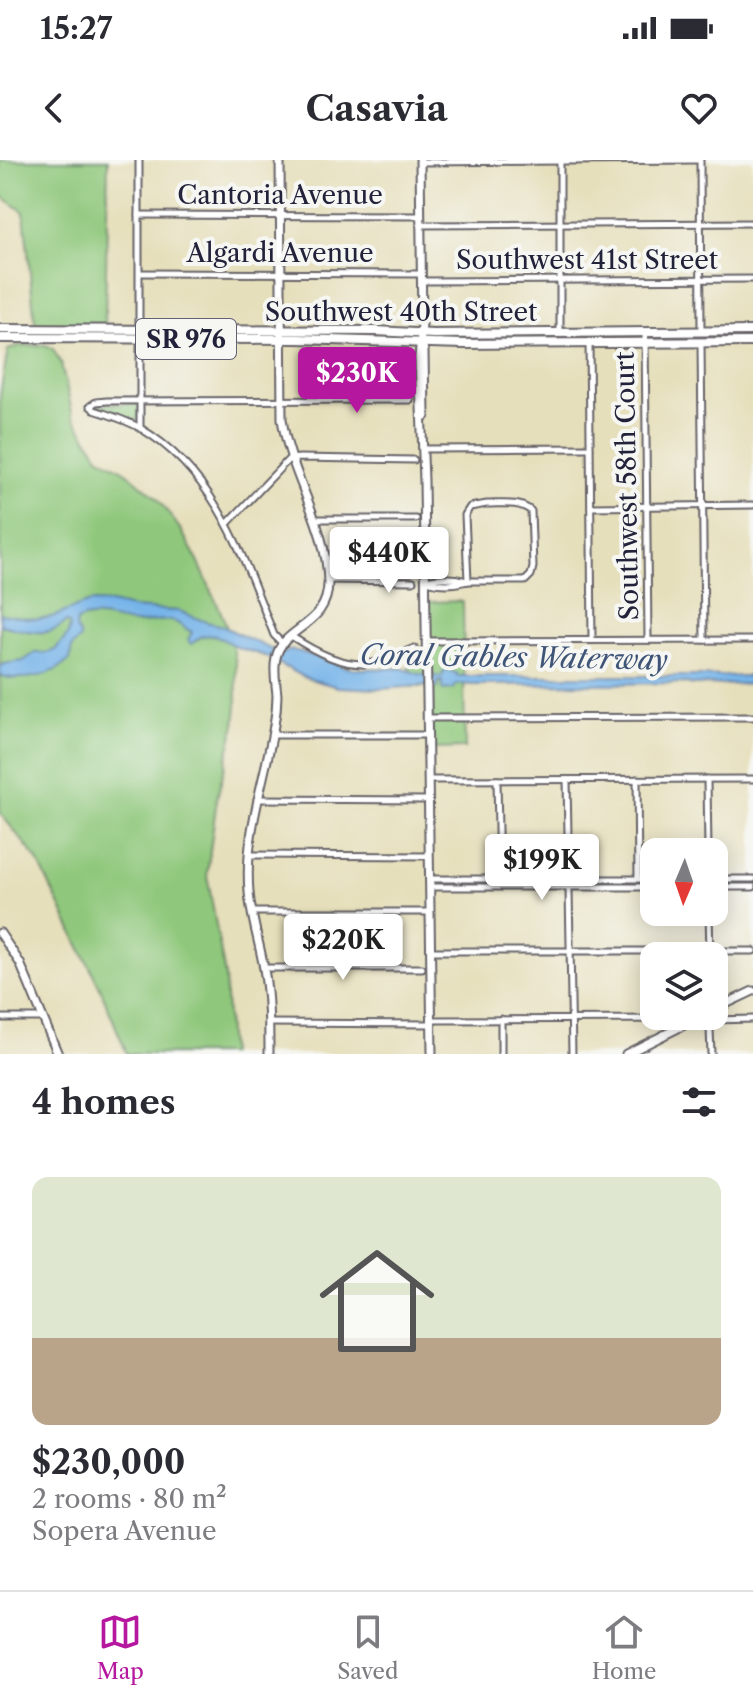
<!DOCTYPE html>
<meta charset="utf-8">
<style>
:root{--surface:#fff;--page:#f7f7f7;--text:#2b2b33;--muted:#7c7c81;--line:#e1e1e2;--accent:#b5179e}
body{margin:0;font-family:"Libre Caslon Text",serif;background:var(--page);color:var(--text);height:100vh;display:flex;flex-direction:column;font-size:30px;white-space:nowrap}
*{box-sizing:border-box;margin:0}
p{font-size:26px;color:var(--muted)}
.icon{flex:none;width:44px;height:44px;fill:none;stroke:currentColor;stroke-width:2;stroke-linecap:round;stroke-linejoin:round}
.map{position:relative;height:894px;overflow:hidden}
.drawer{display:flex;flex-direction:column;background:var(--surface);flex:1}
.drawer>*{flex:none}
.needle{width:52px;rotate:182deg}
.fabs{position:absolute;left:640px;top:678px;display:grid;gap:16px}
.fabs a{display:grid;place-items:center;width:88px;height:88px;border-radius:16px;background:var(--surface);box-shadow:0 4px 20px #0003;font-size:40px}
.price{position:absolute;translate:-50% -68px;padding:0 18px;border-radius:8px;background:#fff;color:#222;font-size:26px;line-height:52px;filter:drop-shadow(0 2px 4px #0008)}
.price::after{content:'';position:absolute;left:50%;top:48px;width:24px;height:18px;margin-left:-12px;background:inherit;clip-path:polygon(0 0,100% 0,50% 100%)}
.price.current{background:var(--accent);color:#fff}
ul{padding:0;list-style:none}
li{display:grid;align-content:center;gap:16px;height:424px;padding:0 32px}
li+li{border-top:2px solid var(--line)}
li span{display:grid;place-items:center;height:248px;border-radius:16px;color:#555}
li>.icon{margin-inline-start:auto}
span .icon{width:144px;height:144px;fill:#fffc;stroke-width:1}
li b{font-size:34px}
h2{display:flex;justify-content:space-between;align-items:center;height:96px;padding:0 32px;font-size:34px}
.status{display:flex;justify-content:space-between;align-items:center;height:56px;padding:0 40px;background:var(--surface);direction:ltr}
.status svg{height:22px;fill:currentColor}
header{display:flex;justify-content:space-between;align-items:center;height:104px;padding:0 32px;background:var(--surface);font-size:36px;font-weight:800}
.tab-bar{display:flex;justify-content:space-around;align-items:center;height:112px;border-top:2px solid var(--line);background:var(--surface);font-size:22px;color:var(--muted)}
.tab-bar a{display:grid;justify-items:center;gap:4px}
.tab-bar .current{color:var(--accent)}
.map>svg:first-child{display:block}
.green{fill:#8fc87c;stroke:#58755c;stroke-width:2}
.water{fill:#76b4e9;stroke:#4c6b92;stroke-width:2}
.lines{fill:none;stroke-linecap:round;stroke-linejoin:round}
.street-casing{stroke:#676468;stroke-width:9}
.secondary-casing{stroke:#676468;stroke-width:11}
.primary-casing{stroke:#676468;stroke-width:12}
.street{stroke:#fff;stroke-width:5}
.secondary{stroke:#fff;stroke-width:7}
.primary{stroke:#fff;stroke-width:8}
.labels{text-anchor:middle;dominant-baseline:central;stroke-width:8;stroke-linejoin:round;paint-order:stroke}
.shield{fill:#f6f6f2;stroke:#626272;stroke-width:2}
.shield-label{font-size:24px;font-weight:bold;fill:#22223b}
.street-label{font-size:26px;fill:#22223b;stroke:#f6f6f2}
.water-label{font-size:28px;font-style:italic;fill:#3f5578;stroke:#f6f6f2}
</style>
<div class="status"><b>15:27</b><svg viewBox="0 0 49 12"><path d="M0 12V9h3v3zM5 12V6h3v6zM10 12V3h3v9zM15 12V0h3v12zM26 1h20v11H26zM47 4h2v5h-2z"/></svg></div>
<header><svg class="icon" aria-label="back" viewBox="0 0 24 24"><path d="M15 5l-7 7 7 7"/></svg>Casavia<svg class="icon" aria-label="heart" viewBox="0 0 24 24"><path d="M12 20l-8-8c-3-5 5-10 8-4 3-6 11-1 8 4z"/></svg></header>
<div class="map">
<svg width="753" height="894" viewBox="0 0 753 894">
<rect width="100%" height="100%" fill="#f6f6f2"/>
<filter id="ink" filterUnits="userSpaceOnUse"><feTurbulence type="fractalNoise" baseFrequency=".0125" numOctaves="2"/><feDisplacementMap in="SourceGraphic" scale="16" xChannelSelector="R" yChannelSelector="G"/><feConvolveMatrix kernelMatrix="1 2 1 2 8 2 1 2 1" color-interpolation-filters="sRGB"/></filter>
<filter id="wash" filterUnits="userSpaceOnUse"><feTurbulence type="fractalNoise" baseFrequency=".006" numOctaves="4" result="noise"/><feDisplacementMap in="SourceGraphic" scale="32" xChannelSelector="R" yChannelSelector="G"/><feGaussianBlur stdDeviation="1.8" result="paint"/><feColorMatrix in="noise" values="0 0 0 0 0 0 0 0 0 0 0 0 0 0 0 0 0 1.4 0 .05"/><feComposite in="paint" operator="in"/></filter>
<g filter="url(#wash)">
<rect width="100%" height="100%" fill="#e6dfbb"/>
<g class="green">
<polygon points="0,0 108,0 105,165 35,164 24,52 0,35"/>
<polygon points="43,185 53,189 61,203 73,256 99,296 128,313 157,338 181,370 198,401 223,457 232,483 236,503 237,546 235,565 217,638 207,714 225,816 229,894 127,894 100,828 37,699 0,653 0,234 8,190 18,186"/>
<polygon points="97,244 135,244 138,245 138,262 96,248 94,247"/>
<polygon points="463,441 465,588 432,589 431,527 410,527 409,487 429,487 428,442"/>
</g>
<path class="water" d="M 93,442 L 111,443 L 132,448 L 179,451 L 206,462 L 220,465 L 281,494 L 292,490 L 301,492 L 345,507 L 355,509 L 401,508 L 419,514 L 442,517 L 443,512 L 446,511 L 457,513 L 457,516 L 753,516 L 753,524 L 693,525 L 687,523 L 474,525 L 457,524 L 453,529 L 443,530 L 442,521 L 438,522 L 438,528 L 432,525 L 380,529 L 338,527 L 306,518 L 265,496 L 239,488 L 214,475 L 202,476 L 191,484 L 188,480 L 192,472 C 186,469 180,464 175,462 C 163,457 148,464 135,463 C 115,462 96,451 77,461 L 76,467 L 80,476 L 80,479 L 72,487 L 70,500 C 65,504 59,509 53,511 C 41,518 12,521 0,515 L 0,507 L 3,504 L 23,501 L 35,493 L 47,493 L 55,490 L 68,475 L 70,465 L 66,462 C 65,463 56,470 54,470 C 39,476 15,468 0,465 L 0,454 C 16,455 35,462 51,457 C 66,453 78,444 93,442 Z"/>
</g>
<g filter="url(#ink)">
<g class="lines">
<g class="street-casing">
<g id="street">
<polyline points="700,0 701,171"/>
<polyline points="420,2 699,0"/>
<polyline points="139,55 420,56"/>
<polyline points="420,65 753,63"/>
<polyline points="140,113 421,114"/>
<polyline points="421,121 753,119"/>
<polyline points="139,171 139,0"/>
<polyline points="560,172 560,1"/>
<polyline points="645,172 648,480"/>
<polyline points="589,181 592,480"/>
<polyline points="701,183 704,480"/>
<polyline points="140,187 140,268"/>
<polyline points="90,246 96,242 107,241 410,240"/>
<path d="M 91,246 L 94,250 C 110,255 126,260 140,268 C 217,313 243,398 274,475 L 282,483"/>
<polyline points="422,289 590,288"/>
<path d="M 487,344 C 502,344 520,341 531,351 L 533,407 L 531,415 L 525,421 L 468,421 L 465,355 L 470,347 Z"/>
<polyline points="591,347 753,345"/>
<polyline points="314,359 416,359"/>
<polyline points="227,364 289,299 300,298 414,300"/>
<polyline points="328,420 413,421"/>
<path d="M 426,420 C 439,417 453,417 467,421"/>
<path d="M 426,421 C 440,425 453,425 468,421"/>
<path d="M 291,476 C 314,491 344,508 373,503 C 387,500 401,494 414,488"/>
<polyline points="426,481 753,480"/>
<polyline points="427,558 753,557"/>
<polyline points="272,575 427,575"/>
<polyline points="637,619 638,719"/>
<polyline points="707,619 708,692"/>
<polyline points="428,620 753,619"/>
<polyline points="497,620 499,719"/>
<polyline points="567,620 572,894"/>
<polyline points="257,639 428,640"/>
<polyline points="250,695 429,696"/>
<polyline points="429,719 654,719"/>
<polyline points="714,719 753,719"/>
<polyline points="430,727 654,727"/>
<polyline points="714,727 753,727"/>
<polyline points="252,752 429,752"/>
<polyline points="709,752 710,796"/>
<polyline points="431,791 753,791"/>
<polyline points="264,808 422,808"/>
<polyline points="0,858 43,858"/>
<polyline points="501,859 501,894"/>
<polyline points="431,860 672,859 677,861 681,867"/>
<polyline points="713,860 753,859"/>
<polyline points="269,863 431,864"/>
<polyline points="711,894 710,869 713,860"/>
</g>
</g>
<g class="secondary-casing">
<g id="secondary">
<polyline points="420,0 422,164 419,198 424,320 432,894"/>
<polyline points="422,183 424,191 425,256"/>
<polyline points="0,773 20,803 58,894"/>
<polyline points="715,849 753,831"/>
<polyline points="705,856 706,861 713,860 717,853 714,848"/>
<path d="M 269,894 C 269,866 269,837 264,809 C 260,784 251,758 249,732 C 244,674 265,621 274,565 C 276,555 277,545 277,535 C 276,523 273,510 276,498 C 282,466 329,467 328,422 C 327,365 290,315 282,259 L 280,0"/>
<polyline points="626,894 692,861 699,856"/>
</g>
</g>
<g class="primary-casing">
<g id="primary">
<polyline points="0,169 376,171 433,174 753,171"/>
<polyline points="0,178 297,179 464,184 753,182"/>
</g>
</g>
<use href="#street" class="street"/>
<use href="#secondary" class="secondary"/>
<use href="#primary" class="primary"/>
</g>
</g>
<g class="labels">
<rect class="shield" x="136" y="159" width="100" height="40" rx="6"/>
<g class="shield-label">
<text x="186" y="179">SR 976</text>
</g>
<g class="street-label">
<text x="280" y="35">Cantoria Avenue</text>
<text x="280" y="93">Algardi Avenue</text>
<text x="587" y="100">Southwest 41st Street</text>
<text x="401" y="152">Southwest 40th Street</text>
<text transform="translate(627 326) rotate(-91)">Southwest 58th Court</text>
</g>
<g class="water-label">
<text transform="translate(514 497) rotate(1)">Coral Gables Waterway</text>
</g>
</g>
</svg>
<div class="fabs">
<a><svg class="needle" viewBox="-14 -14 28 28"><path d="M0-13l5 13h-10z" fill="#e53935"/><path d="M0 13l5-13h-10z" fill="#7c7c81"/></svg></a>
<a><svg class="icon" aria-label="layers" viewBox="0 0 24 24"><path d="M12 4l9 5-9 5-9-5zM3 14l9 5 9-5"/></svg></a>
</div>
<b class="price current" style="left:357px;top:255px">$230K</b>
<b class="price" style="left:389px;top:435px">$440K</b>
<b class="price" style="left:542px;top:742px">$199K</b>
<b class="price" style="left:343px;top:822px">$220K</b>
</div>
<section class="drawer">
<h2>4 homes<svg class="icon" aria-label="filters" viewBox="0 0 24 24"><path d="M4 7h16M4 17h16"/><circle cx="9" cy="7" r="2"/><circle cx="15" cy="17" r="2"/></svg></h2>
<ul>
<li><span style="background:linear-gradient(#dfe7d0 65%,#b9a48a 0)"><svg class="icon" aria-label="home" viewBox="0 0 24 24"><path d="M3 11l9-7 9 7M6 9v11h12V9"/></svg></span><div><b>$230,000</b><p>2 rooms · 80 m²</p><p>Sopera Avenue</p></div></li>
</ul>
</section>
<nav class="tab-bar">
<a class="current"><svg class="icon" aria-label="map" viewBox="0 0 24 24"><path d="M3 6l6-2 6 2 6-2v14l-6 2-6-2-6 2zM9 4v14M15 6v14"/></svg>Map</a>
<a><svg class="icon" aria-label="saved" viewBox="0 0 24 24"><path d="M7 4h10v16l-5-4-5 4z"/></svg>Saved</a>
<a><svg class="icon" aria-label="home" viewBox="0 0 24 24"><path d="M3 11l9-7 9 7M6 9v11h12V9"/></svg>Home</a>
</nav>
